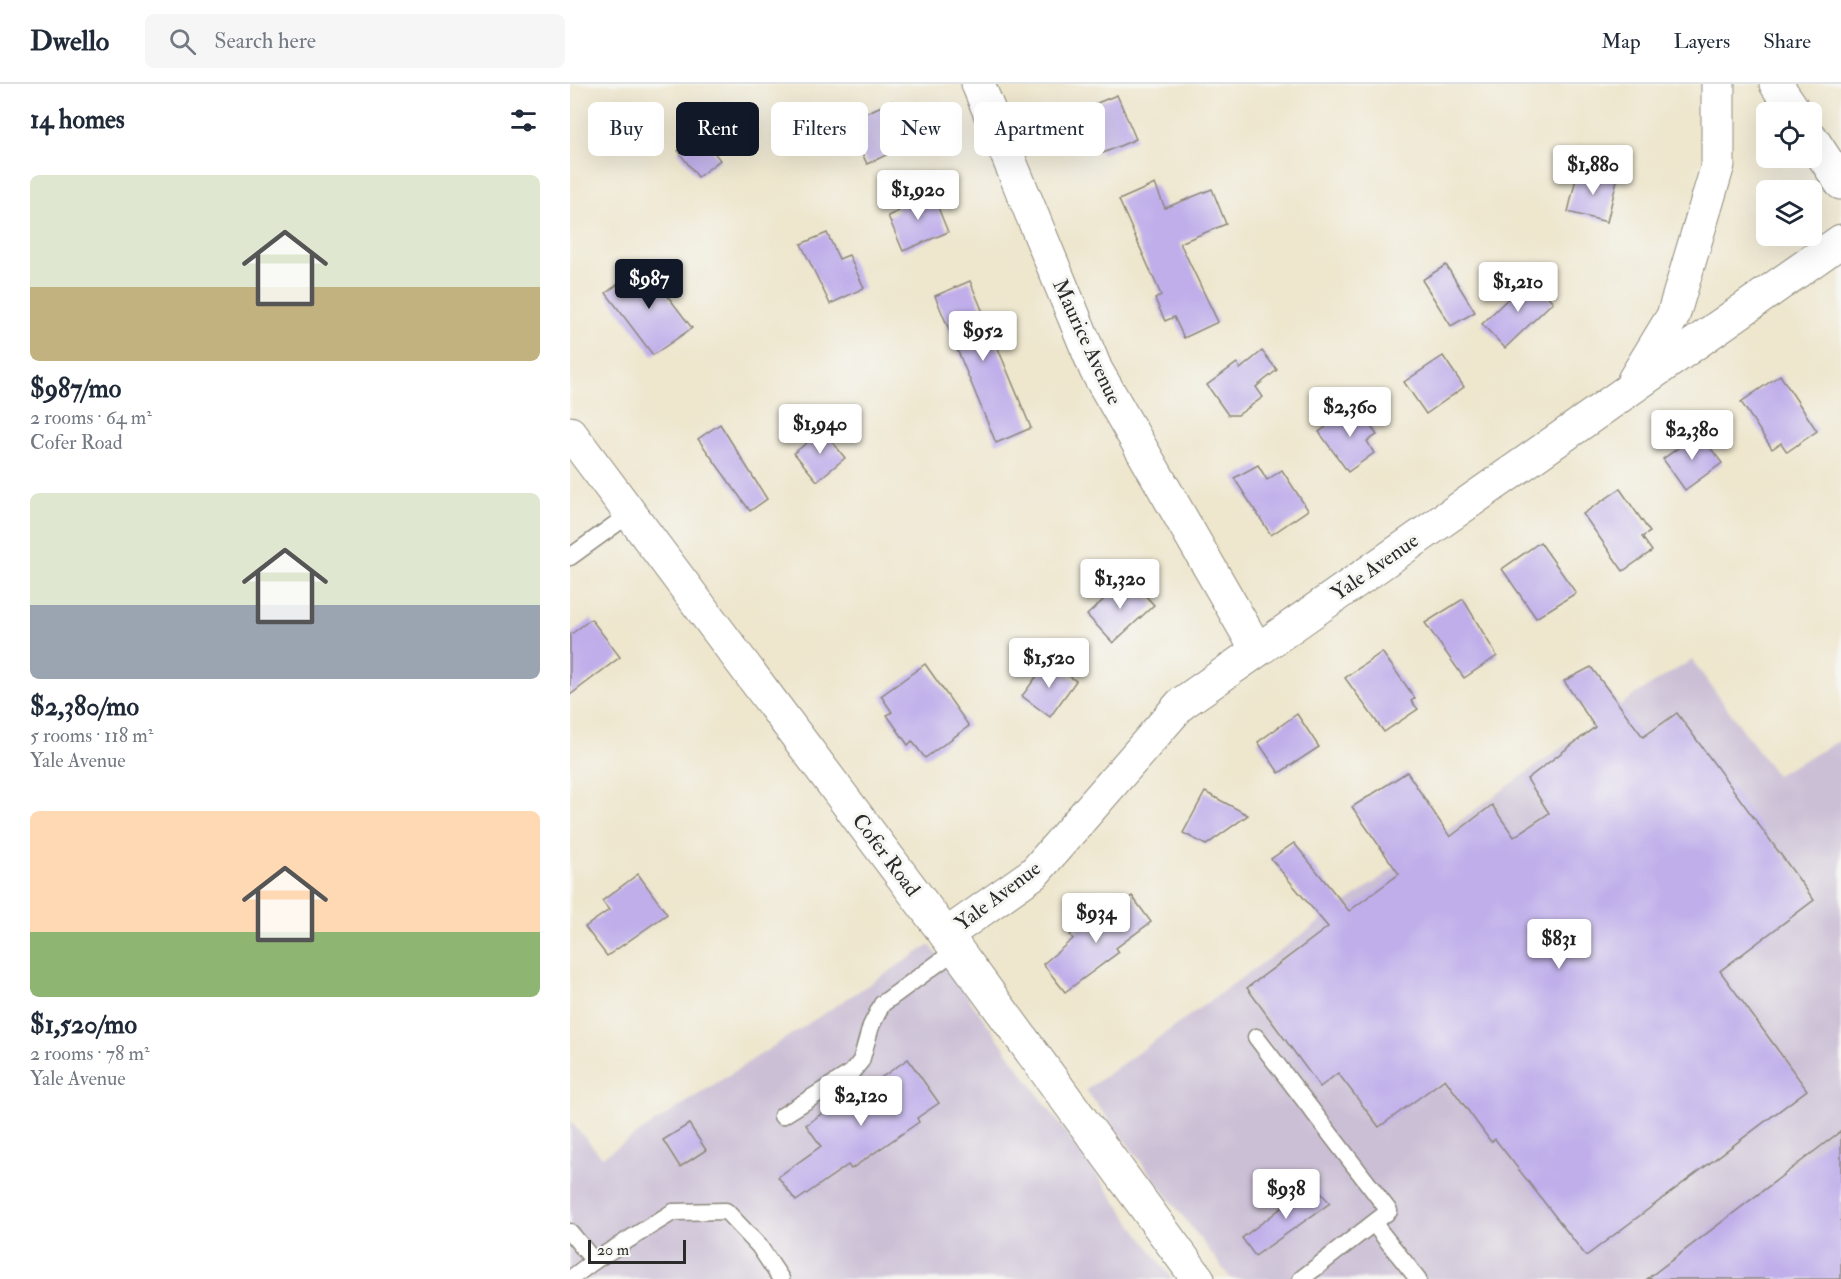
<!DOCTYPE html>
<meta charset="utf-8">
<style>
:root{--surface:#fff;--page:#f6f6f7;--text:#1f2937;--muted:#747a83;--line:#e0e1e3;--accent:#111827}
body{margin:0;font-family:"IM FELL Double Pica",serif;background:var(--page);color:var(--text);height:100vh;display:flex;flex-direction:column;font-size:22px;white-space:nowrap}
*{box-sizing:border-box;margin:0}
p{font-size:20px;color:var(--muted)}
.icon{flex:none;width:33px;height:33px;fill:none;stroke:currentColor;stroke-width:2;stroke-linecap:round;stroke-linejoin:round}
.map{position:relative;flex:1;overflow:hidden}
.details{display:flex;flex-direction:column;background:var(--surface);width:570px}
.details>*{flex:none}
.guide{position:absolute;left:18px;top:18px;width:570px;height:54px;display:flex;gap:12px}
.buttons{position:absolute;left:1186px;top:18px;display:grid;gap:12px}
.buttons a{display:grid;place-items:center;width:66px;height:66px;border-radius:9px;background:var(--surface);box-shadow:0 6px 24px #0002;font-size:30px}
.scale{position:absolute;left:18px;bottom:15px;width:98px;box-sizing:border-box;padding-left:6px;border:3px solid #2b2b2b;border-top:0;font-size:16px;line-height:21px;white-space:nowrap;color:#2b2b2b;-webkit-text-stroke:4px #f6f6f2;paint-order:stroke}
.price{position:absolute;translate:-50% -51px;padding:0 14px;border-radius:6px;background:#fff;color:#222;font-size:20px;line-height:39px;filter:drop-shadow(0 2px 3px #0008)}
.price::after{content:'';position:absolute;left:50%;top:36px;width:18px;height:14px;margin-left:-9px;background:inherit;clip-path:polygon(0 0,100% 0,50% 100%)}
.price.on{background:var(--accent);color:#fff}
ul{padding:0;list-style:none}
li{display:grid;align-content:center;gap:12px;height:318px;padding:0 30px}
li span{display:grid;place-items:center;height:186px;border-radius:9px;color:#555}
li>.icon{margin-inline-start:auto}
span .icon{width:108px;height:108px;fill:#fffc;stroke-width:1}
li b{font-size:26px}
h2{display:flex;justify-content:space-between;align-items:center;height:72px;padding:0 30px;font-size:26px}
.tag{padding:0 21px;border-radius:9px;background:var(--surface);box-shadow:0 6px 24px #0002;font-size:21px;line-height:54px}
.tag.on{background:var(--accent);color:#fff}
header{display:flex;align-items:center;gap:36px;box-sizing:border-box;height:84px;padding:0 30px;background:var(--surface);border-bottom:2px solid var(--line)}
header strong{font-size:28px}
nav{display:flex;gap:33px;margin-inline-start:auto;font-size:21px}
.search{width:420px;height:54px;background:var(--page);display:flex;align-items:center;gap:15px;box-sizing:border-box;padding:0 21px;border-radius:9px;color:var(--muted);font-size:22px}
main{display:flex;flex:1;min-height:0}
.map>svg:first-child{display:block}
.industrial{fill:#cbbfd5}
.building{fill:#bfaeea}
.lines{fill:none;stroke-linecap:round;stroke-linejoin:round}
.service-casing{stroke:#8c887c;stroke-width:19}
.minor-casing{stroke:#8c887c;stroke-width:35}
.tertiary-casing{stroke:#8c887c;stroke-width:35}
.service{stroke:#fff;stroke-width:16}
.minor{stroke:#fff;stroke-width:33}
.tertiary{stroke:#fff;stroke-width:33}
.labels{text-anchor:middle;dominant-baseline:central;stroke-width:6;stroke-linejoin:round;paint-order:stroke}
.street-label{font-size:21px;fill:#2b2b2b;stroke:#f6f6f2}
</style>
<header>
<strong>Dwello</strong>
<div class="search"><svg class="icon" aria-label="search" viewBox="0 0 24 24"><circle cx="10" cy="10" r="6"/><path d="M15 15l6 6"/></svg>Search here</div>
<nav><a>Map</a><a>Layers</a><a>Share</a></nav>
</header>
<main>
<section class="details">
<h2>14 homes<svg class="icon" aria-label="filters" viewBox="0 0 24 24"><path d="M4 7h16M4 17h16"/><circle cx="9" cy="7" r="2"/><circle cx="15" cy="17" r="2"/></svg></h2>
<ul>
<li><span style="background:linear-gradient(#dfe7d0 60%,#c2b280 0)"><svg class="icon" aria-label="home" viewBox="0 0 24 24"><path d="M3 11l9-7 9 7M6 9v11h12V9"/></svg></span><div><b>$987/mo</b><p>2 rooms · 64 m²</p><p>Cofer Road</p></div></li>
<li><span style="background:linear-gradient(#dfe7d0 60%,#9aa5b1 0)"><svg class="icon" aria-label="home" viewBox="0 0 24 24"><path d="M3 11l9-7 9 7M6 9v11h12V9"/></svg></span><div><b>$2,380/mo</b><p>5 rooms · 118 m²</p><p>Yale Avenue</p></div></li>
<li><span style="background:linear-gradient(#ffd9b3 65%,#8fb573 0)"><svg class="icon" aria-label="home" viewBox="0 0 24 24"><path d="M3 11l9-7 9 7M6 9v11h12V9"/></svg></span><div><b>$1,520/mo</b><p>2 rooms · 78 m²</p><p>Yale Avenue</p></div></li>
</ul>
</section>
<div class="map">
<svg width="1271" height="1195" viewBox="0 0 1271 1195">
<rect width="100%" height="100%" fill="#f6f6f2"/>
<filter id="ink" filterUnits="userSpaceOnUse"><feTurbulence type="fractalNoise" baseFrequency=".0167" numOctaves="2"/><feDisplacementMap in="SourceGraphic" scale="12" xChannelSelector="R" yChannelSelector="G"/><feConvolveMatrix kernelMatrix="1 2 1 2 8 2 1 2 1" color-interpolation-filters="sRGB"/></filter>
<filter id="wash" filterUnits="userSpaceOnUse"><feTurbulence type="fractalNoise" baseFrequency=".008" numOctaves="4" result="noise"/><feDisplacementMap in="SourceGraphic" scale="24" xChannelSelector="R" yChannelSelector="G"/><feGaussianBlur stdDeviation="1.35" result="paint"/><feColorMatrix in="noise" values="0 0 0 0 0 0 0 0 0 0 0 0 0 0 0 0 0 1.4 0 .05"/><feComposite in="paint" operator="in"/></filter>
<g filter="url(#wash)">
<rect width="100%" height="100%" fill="#eee6cd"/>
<g class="industrial">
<polygon points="1122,576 1206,691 1271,656 1271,1195 661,1195 516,1006 1066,610"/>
<polygon points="360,861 602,1195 0,1195 0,1037 32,1073"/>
</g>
<g id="blocks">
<g class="building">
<polygon points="547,11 566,55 531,70 512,25"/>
<polygon points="323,17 342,59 297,80 285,54 296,49 289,32"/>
<polygon points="130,50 150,76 128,93 108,67"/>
<polygon points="1008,86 1047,96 1037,138 998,128"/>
<polygon points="585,100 595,124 642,105 656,140 610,159 648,238 614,254 604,233 595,237 585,215 591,211 549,116"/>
<polygon points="361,106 378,148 333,167 318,132 329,127 326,121"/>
<polygon points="257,149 269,175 279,171 294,204 260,220 231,160"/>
<polygon points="74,181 122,244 83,271 36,209"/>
<polygon points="876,181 905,228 881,242 852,196"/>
<polygon points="960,193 983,218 935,264 912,240"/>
<polygon points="400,197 461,344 426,359 365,212"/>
<polygon points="692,267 707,286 686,303 693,313 668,331 658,331 637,301 667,279 670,285"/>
<polygon points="873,272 894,303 856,330 834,298"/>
<polygon points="1210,291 1247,347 1217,368 1211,359 1202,365 1171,318"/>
<polygon points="786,321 807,351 797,357 804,369 778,388 749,348"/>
<polygon points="150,340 197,415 180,427 128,355"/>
<polygon points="253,346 275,374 247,397 224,369"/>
<polygon points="1129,349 1152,379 1115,406 1093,375"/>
<polygon points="688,381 697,396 712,386 738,426 701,451 664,394"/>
<polygon points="1050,405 1080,448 1072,453 1082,467 1053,487 1013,430"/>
<polygon points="970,458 1006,509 966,534 932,485"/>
<polygon points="558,493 584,521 543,559 517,531"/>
<polygon points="893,515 927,572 894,594 855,539"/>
<polygon points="21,535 50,573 0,611 0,551"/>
<polygon points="812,568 845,614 841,617 848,625 814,648 775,594"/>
<polygon points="478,577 506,597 480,633 452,612"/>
<polygon points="355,580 399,642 355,674 342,657 338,661 317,631 322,628 311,612"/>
<polygon points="1021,583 1073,653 1107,629 1244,816 1150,887 1237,1006 1016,1172 925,1055 921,1058 875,995 809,1043 768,989 750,1003 677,904 758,843 701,775 724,759 779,827 829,790 782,723 837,688 880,753 922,721 944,753 979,729 957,695 1025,643 994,597"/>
<polygon points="727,630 749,663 709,689 688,658"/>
<polygon points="635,708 678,731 636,761 613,749"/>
<polygon points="68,790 97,830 37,872 15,843 39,826 32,817"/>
<polygon points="562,812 581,838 546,864 549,868 495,908 473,880 503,855 500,851 523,833 527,839"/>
<polygon points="338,975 369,1019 347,1034 349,1038 281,1085 278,1081 226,1117 208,1093 251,1062 236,1041 258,1025 261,1028"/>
<polygon points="119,1040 136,1066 110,1083 93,1056"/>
<polygon points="1271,1047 1271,1195 1077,1195"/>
<polygon points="743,1100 760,1119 685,1172 672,1154"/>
</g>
</g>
</g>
<g filter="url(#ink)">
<use href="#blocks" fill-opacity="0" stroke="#8c887c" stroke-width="1.5"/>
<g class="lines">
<g class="service-casing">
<g id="service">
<polyline points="0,473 61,429"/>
<polyline points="686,953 819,1127 731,1195"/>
<polyline points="212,1032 281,989 291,977 301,942 312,920 386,866"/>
<polyline points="804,1140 848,1195"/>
<polyline points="0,1148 24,1177"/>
<polyline points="0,1195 24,1177 103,1128 156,1127 189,1162 211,1195"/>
</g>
</g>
<g class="minor-casing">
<g id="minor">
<polyline points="408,0 526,286 687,566"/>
<polyline points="1206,0 1225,28"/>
<polyline points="1242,55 1271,99"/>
<polyline points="1064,296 1103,232 1148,81 1148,0"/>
<polyline points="376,851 464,789 611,620 1271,157"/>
</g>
</g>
<g class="tertiary-casing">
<polyline id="tertiary" points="0,349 376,851 628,1195"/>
</g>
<use href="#service" class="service"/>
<use href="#minor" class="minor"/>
<use href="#tertiary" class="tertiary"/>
</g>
</g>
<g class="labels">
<g class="street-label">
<text transform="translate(517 258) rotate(65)">Maurice Avenue</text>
<text transform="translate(805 483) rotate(-35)">Yale Avenue</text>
<text transform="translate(316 771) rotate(53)">Cofer Road</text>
<text transform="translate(428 812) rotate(-37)">Yale Avenue</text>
</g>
</g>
</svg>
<div class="buttons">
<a><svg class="icon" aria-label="locate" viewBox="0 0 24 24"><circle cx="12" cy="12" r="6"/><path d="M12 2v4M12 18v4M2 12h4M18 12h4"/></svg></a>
<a><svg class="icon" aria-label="layers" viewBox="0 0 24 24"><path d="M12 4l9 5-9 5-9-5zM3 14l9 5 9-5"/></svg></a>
</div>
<div class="scale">20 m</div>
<b class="price" style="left:1023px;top:112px">$1,880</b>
<b class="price" style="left:348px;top:137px">$1,920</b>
<b class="price on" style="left:79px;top:226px">$987</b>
<b class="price" style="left:948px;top:229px">$1,210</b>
<b class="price" style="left:413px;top:278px">$952</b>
<b class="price" style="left:780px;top:354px">$2,360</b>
<b class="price" style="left:250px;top:371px">$1,940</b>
<b class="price" style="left:1122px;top:377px">$2,380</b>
<b class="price" style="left:550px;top:526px">$1,320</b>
<b class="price" style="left:479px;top:605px">$1,520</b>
<b class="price" style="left:526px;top:860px">$934</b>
<b class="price" style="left:989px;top:886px">$831</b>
<b class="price" style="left:291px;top:1043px">$2,120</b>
<b class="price" style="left:716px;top:1136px">$938</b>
<div class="guide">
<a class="tag">Buy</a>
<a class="tag on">Rent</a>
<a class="tag">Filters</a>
<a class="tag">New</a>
<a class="tag">Apartment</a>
</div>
</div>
</main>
